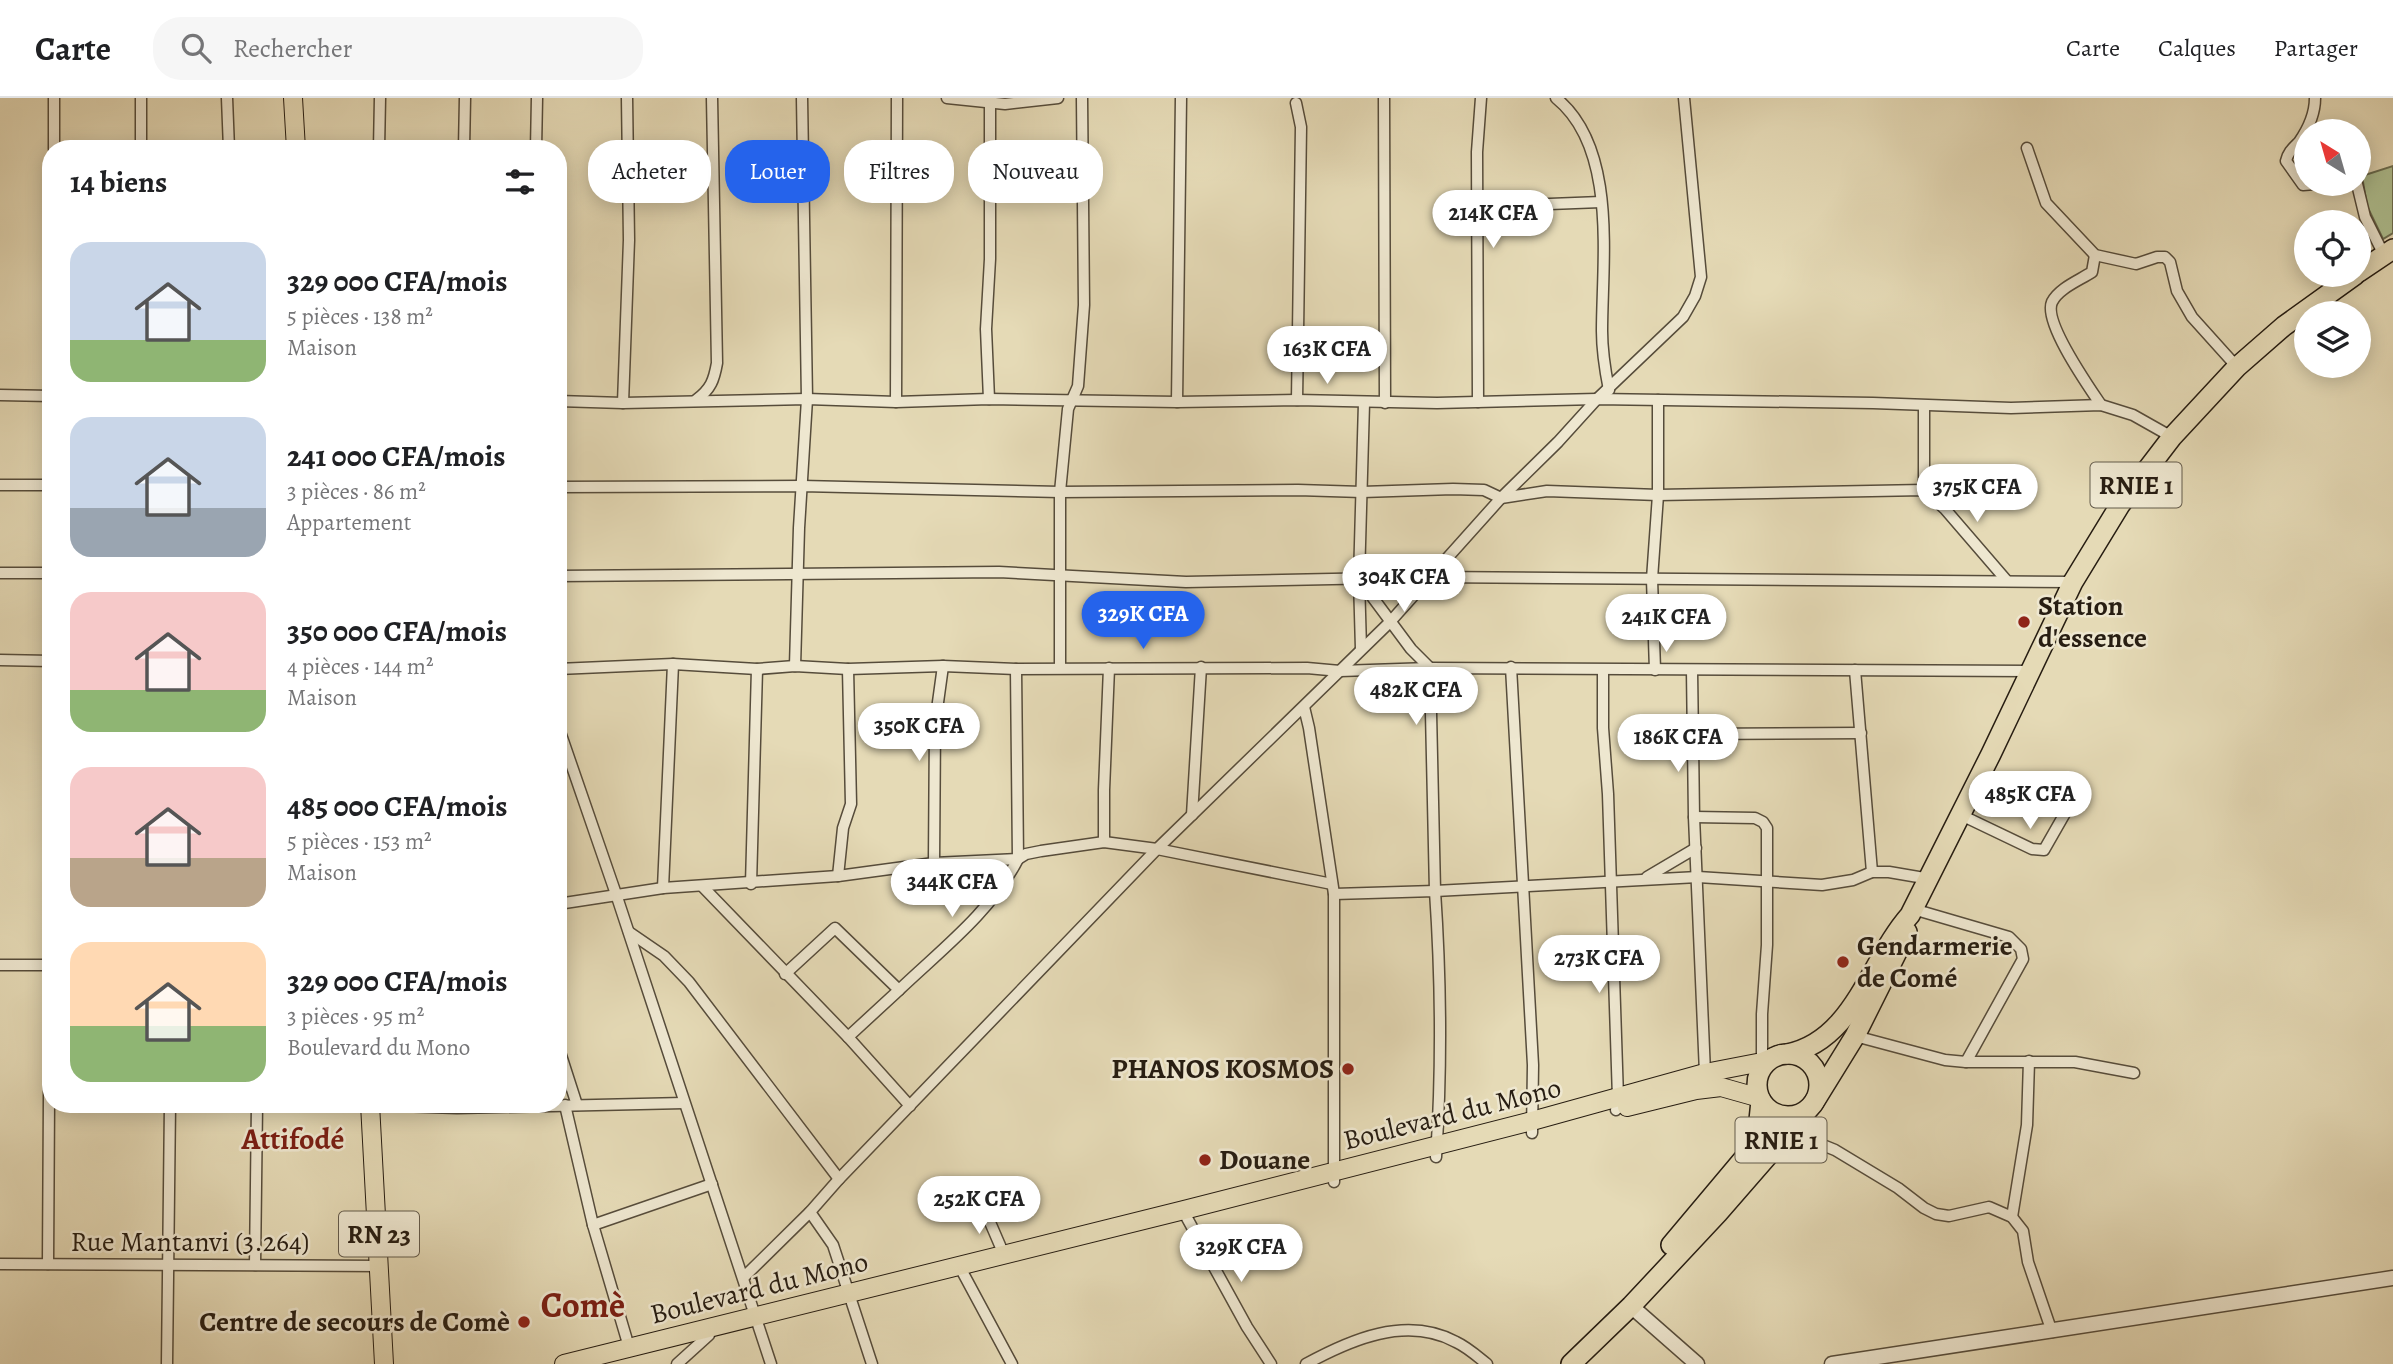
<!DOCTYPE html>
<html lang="fr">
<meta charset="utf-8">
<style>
:root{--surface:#fff;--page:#f6f6f6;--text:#202124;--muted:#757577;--line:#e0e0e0;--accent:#2563eb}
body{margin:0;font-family:Alegreya,serif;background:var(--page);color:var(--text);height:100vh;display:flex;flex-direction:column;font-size:26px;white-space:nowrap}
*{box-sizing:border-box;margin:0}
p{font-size:23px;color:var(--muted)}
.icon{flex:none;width:38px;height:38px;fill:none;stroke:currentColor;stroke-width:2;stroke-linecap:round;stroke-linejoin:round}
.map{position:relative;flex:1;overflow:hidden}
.details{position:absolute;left:42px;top:42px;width:525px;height:973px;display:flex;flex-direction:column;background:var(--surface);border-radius:28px;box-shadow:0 4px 18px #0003}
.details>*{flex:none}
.banner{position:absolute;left:588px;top:42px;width:665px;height:63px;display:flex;gap:14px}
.needle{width:46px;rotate:323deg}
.tools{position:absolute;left:2294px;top:21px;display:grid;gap:14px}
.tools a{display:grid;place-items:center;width:77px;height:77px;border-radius:50%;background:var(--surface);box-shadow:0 4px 18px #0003;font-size:35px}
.price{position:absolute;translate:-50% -60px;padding:0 16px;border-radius:24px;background:#fff;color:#222;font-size:23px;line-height:46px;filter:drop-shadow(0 2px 4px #0008)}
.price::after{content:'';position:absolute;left:50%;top:42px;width:21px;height:16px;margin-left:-10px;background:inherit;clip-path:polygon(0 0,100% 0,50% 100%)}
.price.active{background:var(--accent);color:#fff}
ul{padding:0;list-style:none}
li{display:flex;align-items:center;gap:21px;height:175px;padding:0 28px}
li span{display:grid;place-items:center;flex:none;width:196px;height:140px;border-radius:21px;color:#555}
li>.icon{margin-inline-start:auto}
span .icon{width:84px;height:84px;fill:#fffc;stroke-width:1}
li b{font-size:30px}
h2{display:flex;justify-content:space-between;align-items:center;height:84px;padding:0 28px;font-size:30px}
.tag{padding:0 24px;border-radius:28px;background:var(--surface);box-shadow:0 4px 18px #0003;font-size:24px;line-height:63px}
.tag.active{background:var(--accent);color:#fff}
header{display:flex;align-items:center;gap:42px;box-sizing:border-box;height:98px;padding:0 35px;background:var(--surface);border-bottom:2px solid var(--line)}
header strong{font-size:33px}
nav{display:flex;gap:38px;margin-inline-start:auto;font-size:24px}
.search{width:490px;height:63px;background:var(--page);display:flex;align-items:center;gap:18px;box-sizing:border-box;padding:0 24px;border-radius:28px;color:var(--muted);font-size:26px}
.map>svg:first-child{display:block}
.green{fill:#afc192;stroke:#6b6f52;stroke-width:2}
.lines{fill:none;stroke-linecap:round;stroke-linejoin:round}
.minor-casing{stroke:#564c3b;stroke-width:13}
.tertiary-casing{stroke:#564c3b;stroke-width:17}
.primary-casing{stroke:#271d12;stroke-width:20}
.trunk-casing{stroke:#271d12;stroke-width:22}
.minor{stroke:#eee7d0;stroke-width:10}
.tertiary{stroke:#eee7d0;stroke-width:14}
.primary{stroke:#e5dab6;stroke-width:18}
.trunk{stroke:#e5dab6;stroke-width:19}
.poi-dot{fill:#8f2418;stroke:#eee7d0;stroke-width:2.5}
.labels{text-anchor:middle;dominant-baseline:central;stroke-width:5;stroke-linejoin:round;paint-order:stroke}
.shield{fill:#eee7d0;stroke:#635a4b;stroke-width:2}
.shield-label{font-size:26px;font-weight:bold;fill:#271d12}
.poi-label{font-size:28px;font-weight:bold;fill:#271d12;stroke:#eee7d0;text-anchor:start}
.street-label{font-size:28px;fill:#271d12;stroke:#eee7d0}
.neighbourhood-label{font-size:30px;font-weight:bold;fill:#7a1f14;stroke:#eee7d0}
.district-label{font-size:35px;font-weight:bold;fill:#7a1f14;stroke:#eee7d0}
</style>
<header>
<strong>Carte</strong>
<div class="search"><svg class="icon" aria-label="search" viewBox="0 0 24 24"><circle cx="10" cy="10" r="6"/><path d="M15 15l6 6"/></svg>Rechercher</div>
<nav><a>Carte</a><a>Calques</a><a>Partager</a></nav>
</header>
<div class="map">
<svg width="2393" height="1266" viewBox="0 0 2393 1266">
<rect width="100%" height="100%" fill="#e5dab6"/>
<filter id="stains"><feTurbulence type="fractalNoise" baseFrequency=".00286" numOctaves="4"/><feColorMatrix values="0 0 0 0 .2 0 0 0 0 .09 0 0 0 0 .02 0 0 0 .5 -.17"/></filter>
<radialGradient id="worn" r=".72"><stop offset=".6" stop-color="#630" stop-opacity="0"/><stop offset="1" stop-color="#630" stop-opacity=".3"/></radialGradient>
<polygon class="green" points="2393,68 2393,135 2383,141 2367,108 2362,78"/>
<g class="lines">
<g class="minor-casing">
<g id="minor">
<polyline points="227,0 229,51"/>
<polyline points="947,0 1005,6 1058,0"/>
<polyline points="1384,0 1385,305"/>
<path d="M 1556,0 C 1618,50 1602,163 1602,233 C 1602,253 1605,272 1609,292"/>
<polyline points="1296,5 1301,29 1297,302"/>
<polyline points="2027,50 2046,105 2095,157 2136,166 2157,159 2165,159 2170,164 2177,193 2192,219 2237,269"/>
<polyline points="54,51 54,0"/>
<polyline points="141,51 141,0"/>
<polyline points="379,51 380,0"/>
<polyline points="464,51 465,0"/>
<polyline points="536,51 537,0"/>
<path d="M 2315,86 L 2303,87 L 2286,63 C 2288,54 2293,50 2299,44 C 2308,31 2315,16 2315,0"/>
<polyline points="2357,86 2365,119 2384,157"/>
<polyline points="1477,109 1601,104"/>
<path d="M 2095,157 L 2092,174 C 2080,182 2059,190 2052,204 C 2043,224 2089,289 2101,307"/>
<polyline points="0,297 51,298"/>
<polyline points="989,301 986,231 990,161 990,0"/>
<path d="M 696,302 C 711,291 714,282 717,265 L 712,0"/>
<polyline points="558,303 623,305 807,301 896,304 989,301 1177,304 1297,302 1437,305 1597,301 1873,305 2011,310 2101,307 2133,317 2172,339"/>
<polyline points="896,304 897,0"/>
<polyline points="1177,304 1181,0"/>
<polyline points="1478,304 1477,54 1481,0"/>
<polyline points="623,305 629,142 627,0"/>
<polyline points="1924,308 1924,392"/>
<polyline points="0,387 51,387"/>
<polyline points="558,389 802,388 1060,394 1298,392 1362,394 1453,391 1484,392 1501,400 1547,393 1658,397 1924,392 1945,411 2007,483"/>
<polyline points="0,475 51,475"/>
<polyline points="558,478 999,474 1186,484 1431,479 2073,484"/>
<polyline points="1359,481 1411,551 1430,570"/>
<polyline points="1361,551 1359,481 1364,305"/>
<polyline points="0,562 51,563"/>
<polyline points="795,568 799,430 807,301 802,0"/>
<polyline points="1511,569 1533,967 1532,1035"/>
<polyline points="1060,570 1060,394 1068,311 1078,288 1084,207 1082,0"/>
<polyline points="558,571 673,566 757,571 795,568 848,571 943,568 1016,571 1307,570 1340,573 1430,570"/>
<polyline points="1603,572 1603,630 1608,696 1618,1000 1616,1012"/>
<polyline points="1655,572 1652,481 1658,397 1658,302"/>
<polyline points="1692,572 1694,719 1705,975"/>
<polyline points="1855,572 1872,774"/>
<polyline points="1304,609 1309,630 1334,796 1334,1084"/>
<polyline points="558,628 617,799 771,1266"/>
<polyline points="1693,636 1861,635"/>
<polyline points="1192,717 1201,569"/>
<polyline points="1961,717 2032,751 2044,752 2080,689"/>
<polyline points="1694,719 1755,720 1763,724 1767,730 1767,847 1762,916 1762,964"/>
<polyline points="1104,744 1104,692 1109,570"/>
<polyline points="934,765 935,626 943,568"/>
<polyline points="838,778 843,730 851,706 848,571"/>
<polyline points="1647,779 1696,750"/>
<polyline points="1930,781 1889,774 1872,774 1853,782 1822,787 1698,779 1435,793 1430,570 2031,573"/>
<polyline points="751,786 757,571"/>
<polyline points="703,789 848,939 910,1008"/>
<polyline points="663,790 673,566"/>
<path d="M 1334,796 L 1435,793 C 1441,881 1442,970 1436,1059"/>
<polyline points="558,806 663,790 838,778 934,765 1018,761 1026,756 1041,753 1104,744 1157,751 1332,786"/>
<polyline points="1913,811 2009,839 2021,851 2023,861 1966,964"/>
<polyline points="629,834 664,858 689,884 839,1081"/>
<polyline points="0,867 51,867"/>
<polyline points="785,876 835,830 899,892 848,939"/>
<path d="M 899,892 C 942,851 991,814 1018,761 L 1016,571"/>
<polyline points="1855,938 1945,962 1966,964 2075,964 2134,975"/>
<polyline points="558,948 577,1007"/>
<polyline points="370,1007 457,1010 684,1005"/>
<polyline points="565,1007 593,1127 629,1249"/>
<polyline points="1788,1033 1835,1052 1898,1090 1924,1110 1936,1116 1949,1118 1989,1109 2012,1119 2023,1133 2028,1164 2052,1234"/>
<polyline points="980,1101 1005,1159"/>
<polyline points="810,1114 833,1147 872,1266"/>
<polyline points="2012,1119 2027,1027 2029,963"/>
<polyline points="1187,1120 1247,1229 1271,1266"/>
<polyline points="593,1127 712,1086"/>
<polyline points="0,1166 381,1168"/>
<polyline points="48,1166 51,668"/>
<polyline points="255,1167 257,1006"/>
<polyline points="963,1175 1012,1266"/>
<polyline points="744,1179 810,1114 839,1081 1157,751 1390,524 1501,400 1558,344 1597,301 1683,219 1695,198 1701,179 1684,0"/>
<polyline points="167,1266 170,1006"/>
<polyline points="677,1266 709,1237"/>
<path d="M 1306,1266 C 1350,1242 1406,1217 1456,1244 C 1467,1249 1477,1258 1487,1266"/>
</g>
</g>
<g class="tertiary-casing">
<g id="tertiary">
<polyline points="1631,1208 1697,1266"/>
<polyline points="1832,1266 2393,1180"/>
</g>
</g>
<g class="primary-casing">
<g id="primary">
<polyline points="293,0 296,51"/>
<polyline points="370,1006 384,1266"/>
<polyline points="1627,1009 1696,992 1721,989 1760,1000"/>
<polyline points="564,1266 1184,1112 1532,1023 1705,975 1762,964 1781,956"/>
</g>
</g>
<g class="trunk-casing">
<g id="trunk">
<polyline points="2359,174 2393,151"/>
<circle cx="1788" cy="987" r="31"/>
<path d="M 1787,956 C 1854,943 1870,862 1910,817 L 1991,656 L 2073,484 L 2120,407 L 2172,339 L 2237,269 L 2284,228 L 2355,177"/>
<polyline points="1671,1147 1750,1053 1758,1032 1761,1003"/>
<polyline points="1571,1266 1631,1208 1718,1115 1813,1006 1855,938 1907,834"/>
</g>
</g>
<use href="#minor" class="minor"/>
<use href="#tertiary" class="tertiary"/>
<use href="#primary" class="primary"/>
<use href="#trunk" class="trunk"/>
</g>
<g class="poi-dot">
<circle cx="2024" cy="524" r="7"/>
<circle cx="1843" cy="864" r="7"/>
<circle cx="1348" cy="971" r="7"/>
<circle cx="1205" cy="1062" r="7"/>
<circle cx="524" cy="1224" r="7"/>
</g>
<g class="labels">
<g class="shield">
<rect x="2090.5" y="364.5" width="91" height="45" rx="5"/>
<rect x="1735.5" y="1019.5" width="91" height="45" rx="5"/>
<rect x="339" y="1113.5" width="80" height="45" rx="5"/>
</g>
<g class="shield-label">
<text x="2136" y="387">RNIE 1</text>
<text x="1781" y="1042">RNIE 1</text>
<text x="379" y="1136">RN 23</text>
</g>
<g class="poi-label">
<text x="2038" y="508">Station<tspan x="2038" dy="32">d'essence</tspan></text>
<text x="1857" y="848">Gendarmerie<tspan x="1857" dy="32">de Comé</tspan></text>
<text x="1334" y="971" text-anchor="end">PHANOS KOSMOS</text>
<text x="1219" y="1062">Douane</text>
<text x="510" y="1224" text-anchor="end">Centre de secours de Comè</text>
</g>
<g class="street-label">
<text transform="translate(1452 1016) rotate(-14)">Boulevard du Mono</text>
<text x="190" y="1144">Rue Mantanvi (3.264)</text>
<text transform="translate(759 1190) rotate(-14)">Boulevard du Mono</text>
</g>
<g class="neighbourhood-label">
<text x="293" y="1041">Attifodé</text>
</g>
<g class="district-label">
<text x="583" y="1207">Comè</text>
</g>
</g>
<rect width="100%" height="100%" filter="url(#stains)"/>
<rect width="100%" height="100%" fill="url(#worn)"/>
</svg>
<div class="tools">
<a><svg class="needle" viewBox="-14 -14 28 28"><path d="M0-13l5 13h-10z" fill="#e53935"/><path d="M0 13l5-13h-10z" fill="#757577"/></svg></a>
<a><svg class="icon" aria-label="locate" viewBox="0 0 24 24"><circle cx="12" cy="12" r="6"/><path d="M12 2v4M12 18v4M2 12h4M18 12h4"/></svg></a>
<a><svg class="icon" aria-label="layers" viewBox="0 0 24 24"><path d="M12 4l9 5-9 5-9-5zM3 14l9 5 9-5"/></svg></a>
</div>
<b class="price" style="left:1493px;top:152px">214K CFA</b>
<b class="price" style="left:1327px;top:288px">163K CFA</b>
<b class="price" style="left:1977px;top:426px">375K CFA</b>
<b class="price" style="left:1404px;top:516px">304K CFA</b>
<b class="price active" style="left:1143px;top:553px">329K CFA</b>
<b class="price" style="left:1666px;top:556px">241K CFA</b>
<b class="price" style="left:1416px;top:629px">482K CFA</b>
<b class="price" style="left:919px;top:665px">350K CFA</b>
<b class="price" style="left:1678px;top:676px">186K CFA</b>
<b class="price" style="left:2030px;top:733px">485K CFA</b>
<b class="price" style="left:952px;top:821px">344K CFA</b>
<b class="price" style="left:1599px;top:897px">273K CFA</b>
<b class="price" style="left:979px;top:1138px">252K CFA</b>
<b class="price" style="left:1241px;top:1186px">329K CFA</b>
<div class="banner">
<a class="tag">Acheter</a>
<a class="tag active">Louer</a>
<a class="tag">Filtres</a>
<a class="tag">Nouveau</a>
</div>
<section class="details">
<h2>14 biens<svg class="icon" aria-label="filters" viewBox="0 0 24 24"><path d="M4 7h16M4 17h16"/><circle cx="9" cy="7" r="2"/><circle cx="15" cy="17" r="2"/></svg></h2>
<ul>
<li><span style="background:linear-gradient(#c9d6e8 70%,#8fb573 0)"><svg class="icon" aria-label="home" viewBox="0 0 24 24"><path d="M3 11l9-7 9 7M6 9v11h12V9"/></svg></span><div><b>329 000 CFA/mois</b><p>5 pièces · 138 m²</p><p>Maison</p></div></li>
<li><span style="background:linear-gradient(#c9d6e8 65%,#9aa5b1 0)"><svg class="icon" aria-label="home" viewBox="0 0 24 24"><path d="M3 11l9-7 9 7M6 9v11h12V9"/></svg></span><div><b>241 000 CFA/mois</b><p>3 pièces · 86 m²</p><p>Appartement</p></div></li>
<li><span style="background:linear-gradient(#f6c9c9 70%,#8fb573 0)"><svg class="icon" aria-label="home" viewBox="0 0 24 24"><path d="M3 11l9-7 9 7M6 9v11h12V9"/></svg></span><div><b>350 000 CFA/mois</b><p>4 pièces · 144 m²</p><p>Maison</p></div></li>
<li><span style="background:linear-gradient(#f6c9c9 65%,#b9a48a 0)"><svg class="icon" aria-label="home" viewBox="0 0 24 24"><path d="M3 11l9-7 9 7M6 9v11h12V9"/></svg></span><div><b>485 000 CFA/mois</b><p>5 pièces · 153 m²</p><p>Maison</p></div></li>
<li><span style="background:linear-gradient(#ffd9b3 60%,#8fb573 0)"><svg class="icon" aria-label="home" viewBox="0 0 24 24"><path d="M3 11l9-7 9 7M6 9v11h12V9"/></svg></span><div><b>329 000 CFA/mois</b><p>3 pièces · 95 m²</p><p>Boulevard du Mono</p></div></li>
</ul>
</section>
</div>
